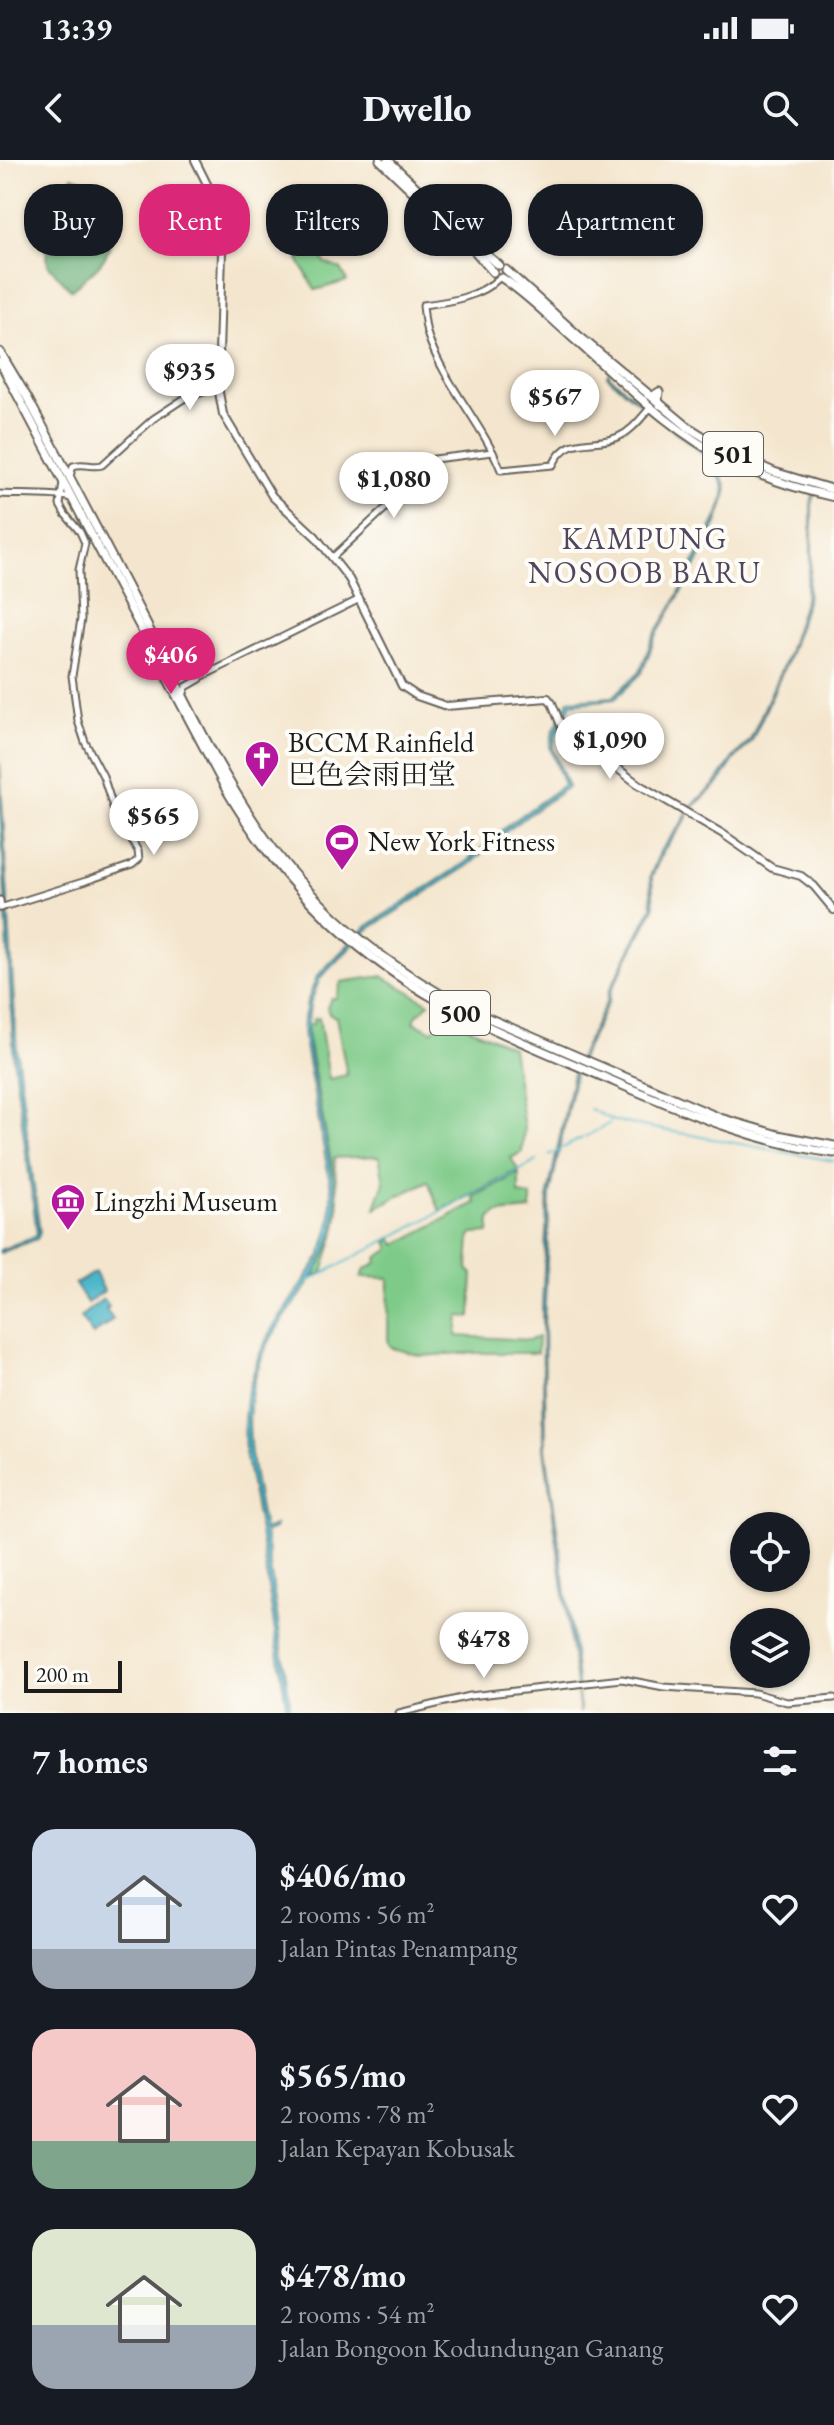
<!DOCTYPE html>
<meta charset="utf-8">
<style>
:root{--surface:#171b24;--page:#242831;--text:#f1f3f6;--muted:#9ea1a6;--accent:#db2777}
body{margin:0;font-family:"EB Garamond","Noto Serif SC",serif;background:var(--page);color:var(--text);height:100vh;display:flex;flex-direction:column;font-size:30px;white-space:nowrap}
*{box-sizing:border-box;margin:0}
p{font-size:26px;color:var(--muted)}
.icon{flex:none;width:44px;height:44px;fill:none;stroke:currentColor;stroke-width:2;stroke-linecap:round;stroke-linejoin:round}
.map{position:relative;height:1553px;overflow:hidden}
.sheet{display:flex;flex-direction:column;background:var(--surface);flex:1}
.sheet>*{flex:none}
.hud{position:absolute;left:24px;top:24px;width:786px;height:72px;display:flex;gap:16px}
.fabs{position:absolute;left:730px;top:1352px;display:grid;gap:16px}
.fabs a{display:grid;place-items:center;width:80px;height:80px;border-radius:50%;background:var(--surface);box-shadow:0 2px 6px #0004;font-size:40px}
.scale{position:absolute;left:24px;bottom:20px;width:98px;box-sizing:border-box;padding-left:8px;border:4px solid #1c1c1c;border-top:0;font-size:22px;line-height:28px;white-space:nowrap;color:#1c1c1c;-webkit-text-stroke:6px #fdfcf7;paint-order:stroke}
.price{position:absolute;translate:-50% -68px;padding:0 18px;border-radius:28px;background:#fff;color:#222;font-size:26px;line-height:52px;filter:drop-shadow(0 2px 4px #0008)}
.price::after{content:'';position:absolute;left:50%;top:48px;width:24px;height:18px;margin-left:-12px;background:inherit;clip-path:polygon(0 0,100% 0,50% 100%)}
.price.selected{background:var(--accent);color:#fff}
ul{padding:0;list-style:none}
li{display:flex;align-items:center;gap:24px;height:200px;padding:0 32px}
li span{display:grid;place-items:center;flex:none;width:224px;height:160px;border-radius:24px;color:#555}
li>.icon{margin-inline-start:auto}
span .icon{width:96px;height:96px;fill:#fffc;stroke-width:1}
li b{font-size:34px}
h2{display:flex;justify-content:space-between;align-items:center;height:96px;padding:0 32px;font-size:34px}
.tag{padding:0 28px;border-radius:32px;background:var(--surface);box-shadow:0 2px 6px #0004;font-size:28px;line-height:72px}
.tag.selected{background:var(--accent);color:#fff}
.status{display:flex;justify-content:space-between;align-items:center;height:56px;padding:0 40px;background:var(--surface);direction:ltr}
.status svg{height:22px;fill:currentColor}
header{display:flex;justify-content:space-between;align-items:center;height:104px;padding:0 32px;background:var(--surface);font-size:36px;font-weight:800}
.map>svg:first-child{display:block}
.green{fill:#7eca88;stroke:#4d7352;stroke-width:2}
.forest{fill:#66ae74;stroke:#416548;stroke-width:2}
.water{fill:#4cb6c9;stroke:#346972;stroke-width:2}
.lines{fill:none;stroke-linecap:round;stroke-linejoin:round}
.stream{stroke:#4cb6c9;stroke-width:2}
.tertiary-casing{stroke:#68635a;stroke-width:9}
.secondary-casing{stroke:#68635a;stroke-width:10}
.primary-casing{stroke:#68635a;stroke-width:11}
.tertiary{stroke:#fff;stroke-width:5}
.secondary{stroke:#fff;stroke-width:6}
.primary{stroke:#fff;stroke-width:7}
.labels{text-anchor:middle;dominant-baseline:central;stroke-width:8;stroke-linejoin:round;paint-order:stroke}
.shield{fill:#fdfcf7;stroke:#605f5e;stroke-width:2}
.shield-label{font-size:26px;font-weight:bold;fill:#1c1c1c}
.poi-label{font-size:28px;fill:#1c1c1c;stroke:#fdfcf7;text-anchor:start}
.neighbourhood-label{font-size:30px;letter-spacing:2px;fill:#52465e;stroke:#fdfcf7}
</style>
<div class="status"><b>13:39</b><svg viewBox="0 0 49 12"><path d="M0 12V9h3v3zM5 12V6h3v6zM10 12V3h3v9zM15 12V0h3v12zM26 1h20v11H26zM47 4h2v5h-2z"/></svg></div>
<header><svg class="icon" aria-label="back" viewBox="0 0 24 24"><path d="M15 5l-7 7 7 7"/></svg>Dwello<svg class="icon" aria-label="search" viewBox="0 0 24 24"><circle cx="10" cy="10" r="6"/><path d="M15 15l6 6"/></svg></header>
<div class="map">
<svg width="834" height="1553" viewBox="0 0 834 1553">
<rect width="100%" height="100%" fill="#fdfcf7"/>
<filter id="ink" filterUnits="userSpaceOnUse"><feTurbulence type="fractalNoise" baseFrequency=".0125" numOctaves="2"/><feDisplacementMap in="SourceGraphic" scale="16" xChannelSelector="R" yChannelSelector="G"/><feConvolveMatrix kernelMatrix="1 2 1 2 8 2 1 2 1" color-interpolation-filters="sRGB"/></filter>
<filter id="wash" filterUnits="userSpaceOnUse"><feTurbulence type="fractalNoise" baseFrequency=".006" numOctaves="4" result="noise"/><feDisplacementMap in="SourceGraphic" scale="32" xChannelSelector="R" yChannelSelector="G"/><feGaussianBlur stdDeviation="1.8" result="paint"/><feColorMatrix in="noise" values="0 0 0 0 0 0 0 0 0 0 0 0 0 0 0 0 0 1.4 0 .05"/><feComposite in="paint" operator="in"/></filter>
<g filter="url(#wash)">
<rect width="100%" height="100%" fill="#f4e6ce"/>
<g class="green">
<polygon points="317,89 325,103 341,109 347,121 315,130 298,99"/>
<polygon points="382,816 429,843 421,852 417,854 414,862 432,871 444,856 512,887 524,968 522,992 511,998 518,1010 440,1051 428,1021 375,1048 384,1022 379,996 334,998 339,1050 336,1070 323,1112 310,1119 324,1097 334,1069 333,1012 308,879 307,864 313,864 313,859 319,858 329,919 347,915 336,857 329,854 327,848 331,838 336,838 341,822"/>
<polygon points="519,1013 519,1034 531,1036 531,1050 497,1053 490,1059 489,1073 473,1074 470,1076 468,1109 473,1114 471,1157 459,1156 457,1176 530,1180 538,1177 537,1193 463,1193 422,1196 392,1188 389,1185 388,1178 389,1118 361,1117 365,1109 378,1102 377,1098 390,1089 387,1082 393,1079 396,1085 467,1047 476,1043 473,1037"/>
</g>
<g class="forest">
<polygon points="72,16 109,28 102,45 78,41 74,49 64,48"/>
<path d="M 61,73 L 86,81 L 110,81 C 110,102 85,117 71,130 L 48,105 L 46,87 Z"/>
</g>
<g class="water">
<path d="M 609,213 L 609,216 L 668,265 L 710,297 L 726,324 L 727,333 L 717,363 L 696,406 L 655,478 L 642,513 L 615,539 L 571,544 L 557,573 L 553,588 L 568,627 L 510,668 L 469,705 L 369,769 L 320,818 L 310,844 L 307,871 C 311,911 321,951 328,991 C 333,1016 340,1044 334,1069 C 326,1105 300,1135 280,1164 C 233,1233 250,1294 264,1370 L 275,1366 L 274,1369 L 265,1373 L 290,1543 L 290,1553 L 286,1553 L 286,1544 L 260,1372 L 245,1293 L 244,1264 L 246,1238 L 259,1195 L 272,1169 L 321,1095 L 331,1059 L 331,1028 L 304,880 L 303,864 L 307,843 L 317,816 L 367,766 L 466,702 L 508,665 L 564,625 L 550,587 L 553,572 L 569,540 L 613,537 L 640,511 L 653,477 L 672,447 L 718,355 L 723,342 L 725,328 L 710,299 L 617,225 L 607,216 Z"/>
<polygon points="816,318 812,345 812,396 807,440 788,499 752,581 734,600 719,623 691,649 684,663 662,693 652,717 654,748 610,833 609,841 576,909 550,1035 544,1165 546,1290 573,1482 580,1553 544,1288 542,1147 548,1034 574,908 607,841 608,833 652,747 650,717 660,691 683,661 689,648 715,624 733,598 750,580 786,499 805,439 811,397 811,345"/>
<polygon points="0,603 17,893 40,1073 37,1079 0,1093 0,1090 35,1076 37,1073 14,903 0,644"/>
<polygon points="95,1112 104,1131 87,1143 75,1124"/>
<polygon points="103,1139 109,1147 106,1150 113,1159 93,1175 80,1157"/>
</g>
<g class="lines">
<g class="stream">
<polyline points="590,949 614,961 834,1001"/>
<polyline points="585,977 610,963"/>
<polyline points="563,988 582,978"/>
<polyline points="556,992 560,990"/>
<polyline points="549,995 553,993"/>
<polyline points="309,1121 537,1001"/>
</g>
</g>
</g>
<g filter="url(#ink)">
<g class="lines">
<g class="tertiary-casing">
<g id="tertiary">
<path d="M 499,118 C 480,137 449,142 423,145 C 424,155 425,167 428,176 C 445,225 482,263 501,310 L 553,305 C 568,273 591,288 618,277 C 632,271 641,258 651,247"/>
<path d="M 70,316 L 73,306 C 84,302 92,308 102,305 L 153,259 L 185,238 L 218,227"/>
<path d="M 0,334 C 14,335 61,334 70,338"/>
<polyline points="333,397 403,332 434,299 493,292"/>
<polyline points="203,516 360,439"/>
<polyline points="184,533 186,527 200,519"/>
<polyline points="0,740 1,748"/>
<polyline points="0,748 86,721 132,705 139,699 138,691 114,650 103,616 85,582 78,561 72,516 81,459 79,410 85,383 80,372 65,354 60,345 63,322"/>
<polyline points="399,1553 470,1536 622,1519 664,1527 755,1533 787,1542 834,1538"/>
</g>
</g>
<g class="secondary-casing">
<polyline id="secondary" points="195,0 219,48 223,59 218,227 223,254 272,336 316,377 349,419 402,526 417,536 446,546 548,538 552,543 562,568 579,588 609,602 638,624 723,674 772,708 801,716 814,726 834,750"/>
</g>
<g class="primary-casing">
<g id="primary">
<polyline points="380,0 473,89 493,112"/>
<polyline points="388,0 479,89 499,105"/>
<polyline points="506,110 580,177 688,267 728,292 774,312 834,330"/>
<path d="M 502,118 C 527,134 549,157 572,177 C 622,221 670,271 730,301 C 763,318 798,329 834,337"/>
<path d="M 0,192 L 27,237 C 68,313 108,390 148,467 C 182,533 214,602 255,663 C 309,745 385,807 472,851 L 720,958 L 778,975 L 834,986"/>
<path d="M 0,202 L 226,629 C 278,718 349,791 439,841 C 495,873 556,896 615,922 C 686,952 757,983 834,993"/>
<polyline points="648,235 653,236 659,232 658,239 660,245"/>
</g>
</g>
<use href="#tertiary" class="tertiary"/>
<use href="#secondary" class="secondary"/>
<use href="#primary" class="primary"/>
</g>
</g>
<defs>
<g id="church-pin" transform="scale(1.8)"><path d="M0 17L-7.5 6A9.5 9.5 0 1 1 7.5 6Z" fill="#b5179e" stroke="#fdfcf7"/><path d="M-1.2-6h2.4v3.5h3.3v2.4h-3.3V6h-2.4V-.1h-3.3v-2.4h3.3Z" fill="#fff"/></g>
<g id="stadium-pin" transform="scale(1.8)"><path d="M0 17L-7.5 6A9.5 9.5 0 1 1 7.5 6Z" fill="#b5179e" stroke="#fdfcf7"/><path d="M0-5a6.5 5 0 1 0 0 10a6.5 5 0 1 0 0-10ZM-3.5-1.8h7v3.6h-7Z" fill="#fff"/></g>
<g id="museum-pin" transform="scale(1.8)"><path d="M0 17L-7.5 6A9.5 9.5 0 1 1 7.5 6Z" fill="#b5179e" stroke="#fdfcf7"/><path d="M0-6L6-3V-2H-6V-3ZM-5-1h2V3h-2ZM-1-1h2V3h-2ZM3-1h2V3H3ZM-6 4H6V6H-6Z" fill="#fff"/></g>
</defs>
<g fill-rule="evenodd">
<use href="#church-pin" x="262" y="598"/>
<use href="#stadium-pin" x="342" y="681"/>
<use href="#museum-pin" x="68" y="1041"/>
</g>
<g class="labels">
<g class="shield">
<rect x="703" y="272" width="60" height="44" rx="6"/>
<rect x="430" y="831" width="60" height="44" rx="6"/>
</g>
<g class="shield-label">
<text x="733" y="294">501</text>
<text x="460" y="853">500</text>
</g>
<g class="poi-label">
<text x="288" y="582">BCCM Rainfield<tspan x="288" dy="32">巴色会雨田堂</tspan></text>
<text x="368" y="681">New York Fitness</text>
<text x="94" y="1041">Lingzhi Museum</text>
</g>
<g class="neighbourhood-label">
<text x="645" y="378">KAMPUNG<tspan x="645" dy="34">NOSOOB BARU</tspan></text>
</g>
</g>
</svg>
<div class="fabs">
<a><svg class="icon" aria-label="locate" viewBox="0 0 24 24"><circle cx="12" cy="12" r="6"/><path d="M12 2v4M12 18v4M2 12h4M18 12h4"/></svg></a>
<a><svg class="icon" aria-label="layers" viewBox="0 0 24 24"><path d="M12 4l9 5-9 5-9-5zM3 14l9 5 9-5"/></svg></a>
</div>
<div class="scale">200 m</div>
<b class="price" style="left:190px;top:252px">$935</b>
<b class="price" style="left:555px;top:278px">$567</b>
<b class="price" style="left:394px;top:360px">$1,080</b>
<b class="price selected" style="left:171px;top:536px">$406</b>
<b class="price" style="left:610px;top:621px">$1,090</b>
<b class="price" style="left:154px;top:697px">$565</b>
<b class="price" style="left:484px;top:1520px">$478</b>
<div class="hud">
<a class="tag">Buy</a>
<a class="tag selected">Rent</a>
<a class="tag">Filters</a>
<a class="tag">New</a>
<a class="tag">Apartment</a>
</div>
</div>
<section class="sheet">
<h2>7 homes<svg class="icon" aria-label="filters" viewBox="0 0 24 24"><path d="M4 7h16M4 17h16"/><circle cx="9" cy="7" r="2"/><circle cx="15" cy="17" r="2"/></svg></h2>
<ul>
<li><span style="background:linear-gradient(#c9d6e8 75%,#9aa5b1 0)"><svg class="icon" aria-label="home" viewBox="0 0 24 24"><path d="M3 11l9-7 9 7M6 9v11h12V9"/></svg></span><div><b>$406/mo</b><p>2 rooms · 56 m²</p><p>Jalan Pintas Penampang</p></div><svg class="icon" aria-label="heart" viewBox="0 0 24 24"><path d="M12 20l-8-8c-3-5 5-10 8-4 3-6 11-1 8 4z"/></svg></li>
<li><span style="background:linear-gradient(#f6c9c9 70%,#7fa58c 0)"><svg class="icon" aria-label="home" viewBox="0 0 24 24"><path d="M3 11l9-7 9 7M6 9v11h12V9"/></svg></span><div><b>$565/mo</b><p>2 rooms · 78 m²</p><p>Jalan Kepayan Kobusak</p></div><svg class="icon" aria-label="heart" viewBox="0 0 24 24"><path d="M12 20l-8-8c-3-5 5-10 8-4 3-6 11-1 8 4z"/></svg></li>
<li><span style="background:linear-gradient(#dfe7d0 60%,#9aa5b1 0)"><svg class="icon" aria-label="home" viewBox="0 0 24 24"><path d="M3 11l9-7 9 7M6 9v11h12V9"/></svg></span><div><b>$478/mo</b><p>2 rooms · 54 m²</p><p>Jalan Bongoon Kodundungan Ganang</p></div><svg class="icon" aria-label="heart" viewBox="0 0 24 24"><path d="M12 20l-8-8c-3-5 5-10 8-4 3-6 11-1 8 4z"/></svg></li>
</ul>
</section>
